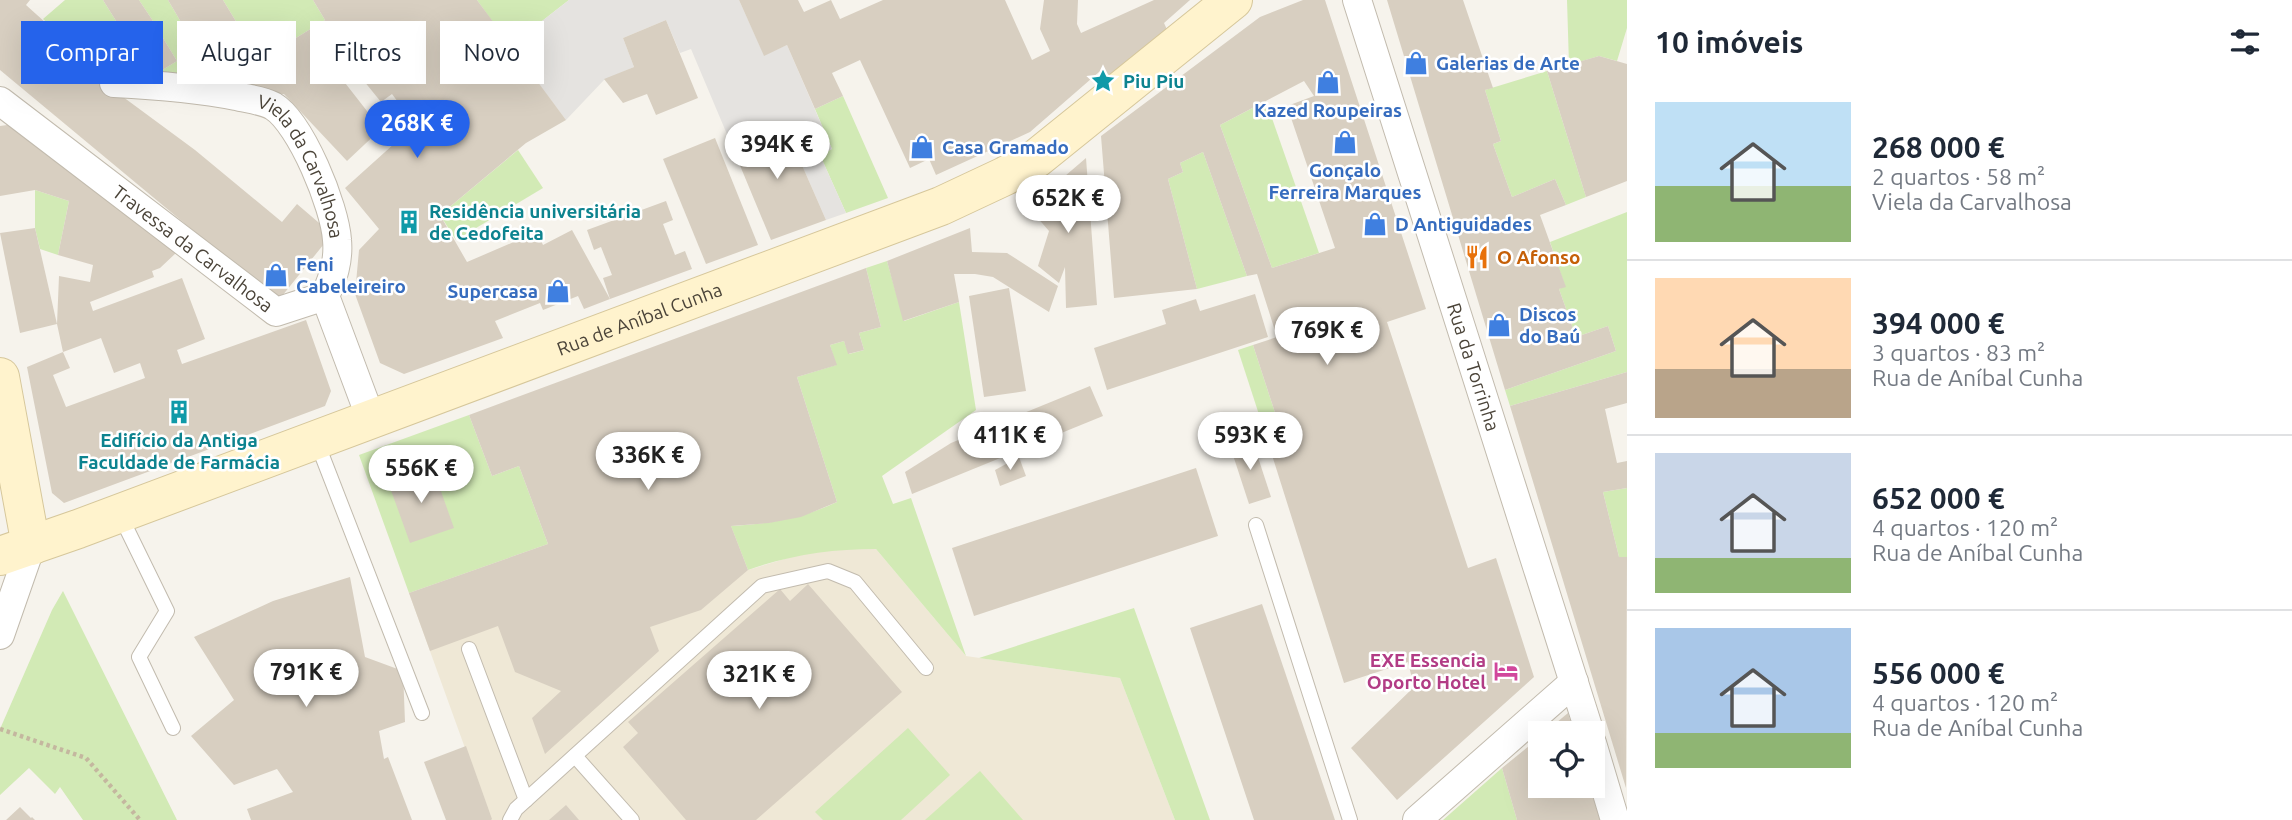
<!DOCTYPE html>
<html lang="pt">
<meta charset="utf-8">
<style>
:root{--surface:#fff;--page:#f6f6f7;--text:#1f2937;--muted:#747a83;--line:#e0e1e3;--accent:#2563eb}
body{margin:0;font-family:Ubuntu,sans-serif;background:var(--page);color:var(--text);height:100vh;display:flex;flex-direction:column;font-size:26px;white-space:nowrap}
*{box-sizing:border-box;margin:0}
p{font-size:23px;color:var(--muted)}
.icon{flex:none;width:38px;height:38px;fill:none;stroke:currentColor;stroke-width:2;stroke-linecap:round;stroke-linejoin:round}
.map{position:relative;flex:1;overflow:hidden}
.drawer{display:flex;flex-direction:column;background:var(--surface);width:665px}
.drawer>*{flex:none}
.hud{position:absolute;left:21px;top:21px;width:665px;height:63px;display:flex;gap:14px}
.buttons{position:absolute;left:1528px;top:721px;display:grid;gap:14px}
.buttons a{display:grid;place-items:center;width:77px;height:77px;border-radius:0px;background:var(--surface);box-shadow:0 7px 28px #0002;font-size:35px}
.price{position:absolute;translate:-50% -60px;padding:0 16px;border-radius:24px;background:#fff;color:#222;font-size:23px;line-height:46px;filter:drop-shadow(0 2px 4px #0008)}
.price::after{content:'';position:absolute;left:50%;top:42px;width:21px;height:16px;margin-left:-10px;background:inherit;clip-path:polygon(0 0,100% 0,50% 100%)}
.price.active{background:var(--accent);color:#fff}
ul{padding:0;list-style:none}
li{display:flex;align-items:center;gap:21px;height:175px;padding:0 28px}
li+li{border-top:2px solid var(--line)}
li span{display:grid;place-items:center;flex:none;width:196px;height:140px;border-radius:0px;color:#555}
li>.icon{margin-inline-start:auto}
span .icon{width:84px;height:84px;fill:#fffc;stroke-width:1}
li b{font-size:30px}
h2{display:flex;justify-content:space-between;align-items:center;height:84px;padding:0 28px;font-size:30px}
.pill{padding:0 24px;border-radius:0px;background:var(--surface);box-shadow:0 7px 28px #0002;font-size:24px;line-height:63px}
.pill.active{background:var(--accent);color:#fff}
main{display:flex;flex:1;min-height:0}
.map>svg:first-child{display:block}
.education{fill:#efe8d6}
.green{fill:#d2eab5}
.parking{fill:#e5e3e0}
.building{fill:#d8cfc1;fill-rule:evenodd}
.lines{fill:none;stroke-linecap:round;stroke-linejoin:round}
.lane-casing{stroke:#c2bbae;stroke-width:16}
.street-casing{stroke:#c2bbae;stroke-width:30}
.secondary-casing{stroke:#d6c79b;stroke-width:40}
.path{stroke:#c4b79f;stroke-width:4.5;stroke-dasharray:3.5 3.5;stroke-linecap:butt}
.lane{stroke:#fff;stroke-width:14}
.street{stroke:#fff;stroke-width:28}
.secondary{stroke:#fff3cd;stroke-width:38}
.labels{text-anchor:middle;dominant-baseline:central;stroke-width:5;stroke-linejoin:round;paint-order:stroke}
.shop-label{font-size:19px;font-weight:bold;fill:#366cbe;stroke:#fff;text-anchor:start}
.culture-label{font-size:19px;font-weight:bold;fill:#0d838f;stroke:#fff;text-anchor:start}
.street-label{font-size:19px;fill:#4b4439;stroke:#fff}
.food-label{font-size:19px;font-weight:bold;fill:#c56008;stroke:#fff;text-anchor:start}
.hotel-label{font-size:19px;font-weight:bold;fill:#b23c85;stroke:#fff;text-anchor:end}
</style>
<main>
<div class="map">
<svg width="1627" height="820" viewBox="0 0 1627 820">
<rect width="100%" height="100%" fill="#f6f3ec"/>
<polygon class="education" points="716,485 748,570 801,554 839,549 876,549 966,656 1120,678 1175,820 491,820 409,593"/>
<g class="green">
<polygon points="65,0 103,0 151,77 177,61 163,38 149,47 139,30 153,21 139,0 168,0 218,85 103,75 85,79 65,65 77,51 43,19"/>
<polygon points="223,0 313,0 325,20 283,46 295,67 272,81"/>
<polygon points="477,0 569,0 510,46"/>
<polygon points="1567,0 1627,0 1627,28 1617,61 1599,56 1569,65"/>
<polygon points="1547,71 1586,197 1566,205 1555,179 1512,197 1493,144 1501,141 1485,90"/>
<polygon points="843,96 888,198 846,213 820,155 832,149 815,109"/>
<polygon points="1266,101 1319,253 1272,268 1220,125"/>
<polygon points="518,150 543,188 456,240 440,215"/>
<polygon points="1203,152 1247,276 1197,289 1168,179 1183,172 1180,163"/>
<polygon points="35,190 69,201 58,255 40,249 35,228"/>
<polygon points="1627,212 1627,372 1510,406 1505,390 1616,351 1608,326 1576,337 1559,289 1565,286 1550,242"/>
<path d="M 887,261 L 904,321 L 959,302 L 976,410 L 882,476 L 893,504 L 911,498 L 966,656 L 876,549 C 831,549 790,555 748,570 L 731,526 C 769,524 803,518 837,502 L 797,377 L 836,365 L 830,345 L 844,341 L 849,354 L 864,350 L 859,333 L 881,327 L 866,268 Z"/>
<polygon points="1253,345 1280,428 1265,433 1238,350"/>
<polygon points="469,415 492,476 519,466 548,544 409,593 359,455"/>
<polygon points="1627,488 1627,557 1619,557 1603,492"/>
<polygon points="63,591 177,820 83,820 60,787 55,794 29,768 0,795 0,729 52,610"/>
<polygon points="1134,608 1210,820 1175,820 1120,678 979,658"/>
<polygon points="908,728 950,775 901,820 823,820 815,812"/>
<polygon points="1502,768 1517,820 1443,820"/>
<polygon points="980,771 1023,820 925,820"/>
</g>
<polygon class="parking" points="569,0 739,0 764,55 787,45 832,149 820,155 846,213 826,220 791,140 781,144 771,121 729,139 691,49 680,53 666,20 623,38 634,67 604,80 566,120 510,46"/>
<g class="building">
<polygon points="0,0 30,0 26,5 77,51 65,65 85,79 96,77 195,150 282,222 297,204 332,234 278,301 0,70"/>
<polygon points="103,0 139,0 153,21 139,30 149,47 163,38 177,61 151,77"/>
<polygon points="168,0 223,0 272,81 295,67 283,46 325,20 313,0 477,0 566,120 526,143 440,215 467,262 537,232 543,245 572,230 610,299 584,309 578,296 543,310 540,303 495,321 503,338 404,374 380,363 355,294 359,250 379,229 345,188 415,125 392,94 381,102 355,70 342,79 381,129 347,161 284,94 254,93 218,85"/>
<polygon points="739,0 798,0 804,12 831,0 840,19 883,0 1005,0 1032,60 1050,51 1040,29 1044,0 1078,0 1077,24 1081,33 1154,0 1190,0 1164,23 1169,34 1106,88 1099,72 1030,132 936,175 929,159 910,168 860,60 832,73 843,96 815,109 787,45 764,56"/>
<path d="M 1303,0 L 1325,0 L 1426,309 L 1387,322 L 1468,568 L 1496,558 L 1534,677 L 1397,800 L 1351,748 L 1414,687 L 1408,662 L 1344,683 L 1265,433 L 1280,428 L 1253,345 L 1277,337 L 1257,274 L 1247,276 L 1203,152 L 1180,163 L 1183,172 L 1168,179 L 1197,289 L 1114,298 L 1101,136 L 1260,17 ZM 1304,81 L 1314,96 L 1287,106 L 1335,248 L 1272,268 L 1220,125 Z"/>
<polygon points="1387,0 1463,0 1493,88 1485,90 1501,141 1493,144 1512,197 1555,179 1566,205 1540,215 1566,287 1559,289 1576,337 1608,326 1616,351 1505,390"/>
<polygon points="666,20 698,98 656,115 647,94 623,103 604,79 634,67 623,38"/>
<polygon points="1599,56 1627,64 1627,181 1586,197 1547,71"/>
<polygon points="771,121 781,144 791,140 826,220 771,240 729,139"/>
<polygon points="22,123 177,252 160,268 152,271 154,277 90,302 93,311 182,278 205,339 177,350 182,364 306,320 331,391 325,406 64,503 52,493 27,367 63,352 70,368 53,375 66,407 145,378 140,363 114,373 101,338 63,352 57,324 59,276 90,282 93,265 58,255 69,201 35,190 0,196 0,126"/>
<polygon points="715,138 758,245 706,264 663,159"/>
<polygon points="1086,158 1097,305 1066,308 1065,267 1059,283 1038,266 1049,231 1023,201 1058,182"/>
<polygon points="666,201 673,220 663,224 675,255 685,251 692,269 610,299 603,278 612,275 601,247 594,250 587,230"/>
<polygon points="35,228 57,324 20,333 0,233"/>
<polygon points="970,228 972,252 1007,253 1058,286 1049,312 993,277 975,274 954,274 959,302 903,321 887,261"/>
<polygon points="866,268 881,327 859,333 864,350 848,354 844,341 830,345 837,365 797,377 837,502 801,517 769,523 731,526 748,570 701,610 650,627 659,651 545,754 532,718 561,691 515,672 498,626 430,651 409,593 548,544 519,466 492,476 469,415"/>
<polygon points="1009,288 1026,391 984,397 969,296"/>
<polygon points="1255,294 1268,337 1107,390 1094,348 1166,324 1162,310 1196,299 1200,311"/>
<polygon points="1627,372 1627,403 1605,409 1617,463 1627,461 1627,488 1603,492 1619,557 1627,557 1626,788 1510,406"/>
<polygon points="1090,386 1103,416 912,494 905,472 951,443"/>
<polygon points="1252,439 1271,497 1249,504 1230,446"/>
<polygon points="1019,457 1026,476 1000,486 995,470"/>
<polygon points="432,466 454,528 410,543 388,482"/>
<polygon points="1196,468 1218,536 974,616 952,548"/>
<polygon points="350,577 365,657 403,671 405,722 379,731 384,759 388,757 412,820 251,820 247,809 293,792 277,769 234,785 191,736 234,700 194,637 273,601"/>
<polygon points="808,584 902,692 756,820 686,820 623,747 638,733 628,722 780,589 790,601"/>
<polygon points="1262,604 1335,820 1254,820 1190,628"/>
<polygon points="1568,713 1574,733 1544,733"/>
<polygon points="1540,737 1540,786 1590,786 1600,820 1517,820 1502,768"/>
<polygon points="466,746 492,819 491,820 446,820 424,762"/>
<polygon points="566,805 579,820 549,820"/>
<polygon points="20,807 31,818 32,817 35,820 6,820"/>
</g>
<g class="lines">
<g class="lane-casing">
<g id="lane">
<polyline points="316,440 422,713"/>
<polyline points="120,515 167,611 139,657 173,728"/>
<polyline points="1256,525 1350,820"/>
<polyline points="469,649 526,800"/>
<polyline points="575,756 632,820"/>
<polyline points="510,820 516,809 762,586 828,571 855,582 926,668"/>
</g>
</g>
<g class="street-casing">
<g id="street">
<path id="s1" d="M 1357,0 L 1590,733"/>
<path id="s2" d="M 114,83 C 155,85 196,88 236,96 C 248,99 262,100 273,106 C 301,123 335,207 337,240 C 339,261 333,278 325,296"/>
<path id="s3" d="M 0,101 L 276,312 L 325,296"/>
<polyline points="325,296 371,419"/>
<polyline points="0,635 31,546"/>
<polyline points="1592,743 1615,820"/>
<polyline points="1417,820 1574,682"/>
</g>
</g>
<g class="secondary-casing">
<g id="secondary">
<polyline points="0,377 31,546"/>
<path id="s4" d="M 0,556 L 78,529 L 941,206 L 1005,176 L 1037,158 L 1233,0"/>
</g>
</g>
<polyline class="path" points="0,729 86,758 140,820"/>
<use href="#lane" class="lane"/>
<use href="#street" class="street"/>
<use href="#secondary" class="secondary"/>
</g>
<defs>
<g id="shop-bare" transform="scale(1.89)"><path d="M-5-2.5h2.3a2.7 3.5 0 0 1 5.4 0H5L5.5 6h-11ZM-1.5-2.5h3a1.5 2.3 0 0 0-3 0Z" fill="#3f7fe0" stroke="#fff" stroke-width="2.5" paint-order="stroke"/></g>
<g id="sight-bare" transform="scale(1.89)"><path d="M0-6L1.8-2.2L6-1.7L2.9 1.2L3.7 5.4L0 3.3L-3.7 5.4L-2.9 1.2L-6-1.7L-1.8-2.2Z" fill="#0f9aa8" stroke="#fff" stroke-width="2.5" paint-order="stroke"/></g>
<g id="building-bare" transform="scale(1.89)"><path d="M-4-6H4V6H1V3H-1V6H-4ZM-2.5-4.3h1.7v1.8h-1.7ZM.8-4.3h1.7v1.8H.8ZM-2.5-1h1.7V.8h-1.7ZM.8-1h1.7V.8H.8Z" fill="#0f9aa8" stroke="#fff" stroke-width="2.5" paint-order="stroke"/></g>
<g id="restaurant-bare" transform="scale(1.89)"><path d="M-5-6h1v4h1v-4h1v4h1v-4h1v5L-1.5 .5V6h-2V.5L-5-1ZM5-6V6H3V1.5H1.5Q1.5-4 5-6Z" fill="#e8710a" stroke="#fff" stroke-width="2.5" paint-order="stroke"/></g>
<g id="hotel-bare" transform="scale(1.89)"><path d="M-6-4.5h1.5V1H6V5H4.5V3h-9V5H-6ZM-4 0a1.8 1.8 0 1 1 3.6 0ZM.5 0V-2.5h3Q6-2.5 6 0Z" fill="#d1479c" stroke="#fff" stroke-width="2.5" paint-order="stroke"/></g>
</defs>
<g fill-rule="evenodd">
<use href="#shop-bare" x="1416" y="63"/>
<use href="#sight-bare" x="1103" y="81"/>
<use href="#shop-bare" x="1328" y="82"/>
<use href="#shop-bare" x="1345" y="142"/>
<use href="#shop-bare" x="922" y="147"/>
<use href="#building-bare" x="409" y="222"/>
<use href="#shop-bare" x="1375" y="224"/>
<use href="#restaurant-bare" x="1477" y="257"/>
<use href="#shop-bare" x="276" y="275"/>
<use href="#shop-bare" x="558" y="291"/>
<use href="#shop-bare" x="1499" y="325"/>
<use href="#building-bare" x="179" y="412"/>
<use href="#hotel-bare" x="1506" y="671"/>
</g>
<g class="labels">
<g class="shop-label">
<text x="1436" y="63">Galerias de Arte</text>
<text x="1328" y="110" text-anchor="middle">Kazed Roupeiras</text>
<text x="942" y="147">Casa Gramado</text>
<text x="1345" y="170" text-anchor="middle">Gonçalo<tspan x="1345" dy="22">Ferreira Marques</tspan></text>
<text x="1395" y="224">D Antiguidades</text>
<text x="296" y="264">Feni<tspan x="296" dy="22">Cabeleireiro</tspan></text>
<text x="538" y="291" text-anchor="end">Supercasa</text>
<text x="1519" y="314">Discos<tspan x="1519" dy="22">do Baú</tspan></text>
</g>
<g class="culture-label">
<text x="1123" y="81">Piu Piu</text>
<text x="429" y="211">Residência universitária<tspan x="429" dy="22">de Cedofeita</tspan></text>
<text x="179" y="440" text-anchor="middle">Edifício da Antiga<tspan x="179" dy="22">Faculdade de Farmácia</tspan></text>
</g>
<g class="street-label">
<text stroke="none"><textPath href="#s2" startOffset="228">Viela da Carvalhosa</textPath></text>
<text stroke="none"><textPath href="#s3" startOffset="243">Travessa da Carvalhosa</textPath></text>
<text stroke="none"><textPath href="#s4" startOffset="682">Rua de Aníbal Cunha</textPath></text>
<text stroke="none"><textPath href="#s1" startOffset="385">Rua da Torrinha</textPath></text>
</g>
<g class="food-label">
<text x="1497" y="257">O Afonso</text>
</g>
<g class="hotel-label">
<text x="1486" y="660">EXE Essencia<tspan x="1486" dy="22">Oporto Hotel</tspan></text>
</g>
</g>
</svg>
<div class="buttons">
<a><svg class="icon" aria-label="locate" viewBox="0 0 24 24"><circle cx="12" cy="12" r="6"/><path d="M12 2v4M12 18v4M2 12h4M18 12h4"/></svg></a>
</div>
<b class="price active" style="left:417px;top:160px">268K €</b>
<b class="price" style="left:777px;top:181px">394K €</b>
<b class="price" style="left:1068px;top:235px">652K €</b>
<b class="price" style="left:1327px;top:367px">769K €</b>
<b class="price" style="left:1010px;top:472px">411K €</b>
<b class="price" style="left:1250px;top:472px">593K €</b>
<b class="price" style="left:648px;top:492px">336K €</b>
<b class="price" style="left:421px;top:505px">556K €</b>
<b class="price" style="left:306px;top:709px">791K €</b>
<b class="price" style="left:759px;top:711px">321K €</b>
<div class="hud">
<a class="pill active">Comprar</a>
<a class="pill">Alugar</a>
<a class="pill">Filtros</a>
<a class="pill">Novo</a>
</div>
</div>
<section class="drawer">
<h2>10 imóveis<svg class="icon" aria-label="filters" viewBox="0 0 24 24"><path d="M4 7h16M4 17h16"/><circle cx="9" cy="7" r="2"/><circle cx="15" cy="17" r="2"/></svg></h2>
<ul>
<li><span style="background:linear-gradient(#bfe0f5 60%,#8fb573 0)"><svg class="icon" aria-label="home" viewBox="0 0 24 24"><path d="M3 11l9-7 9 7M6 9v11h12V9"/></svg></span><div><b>268 000 €</b><p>2 quartos · 58 m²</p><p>Viela da Carvalhosa</p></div></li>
<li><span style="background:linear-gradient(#ffd9b3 65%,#b9a48a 0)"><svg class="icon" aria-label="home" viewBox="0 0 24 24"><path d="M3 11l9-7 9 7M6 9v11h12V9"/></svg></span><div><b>394 000 €</b><p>3 quartos · 83 m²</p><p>Rua de Aníbal Cunha</p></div></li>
<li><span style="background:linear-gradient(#c9d6e8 75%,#8fb573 0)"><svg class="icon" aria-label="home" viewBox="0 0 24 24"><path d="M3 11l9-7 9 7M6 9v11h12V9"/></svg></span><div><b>652 000 €</b><p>4 quartos · 120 m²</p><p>Rua de Aníbal Cunha</p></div></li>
<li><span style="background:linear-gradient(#a9c7e8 75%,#8fb573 0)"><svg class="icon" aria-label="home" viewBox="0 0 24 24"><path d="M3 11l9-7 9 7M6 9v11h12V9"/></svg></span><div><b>556 000 €</b><p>4 quartos · 120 m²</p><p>Rua de Aníbal Cunha</p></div></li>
</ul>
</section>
</main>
